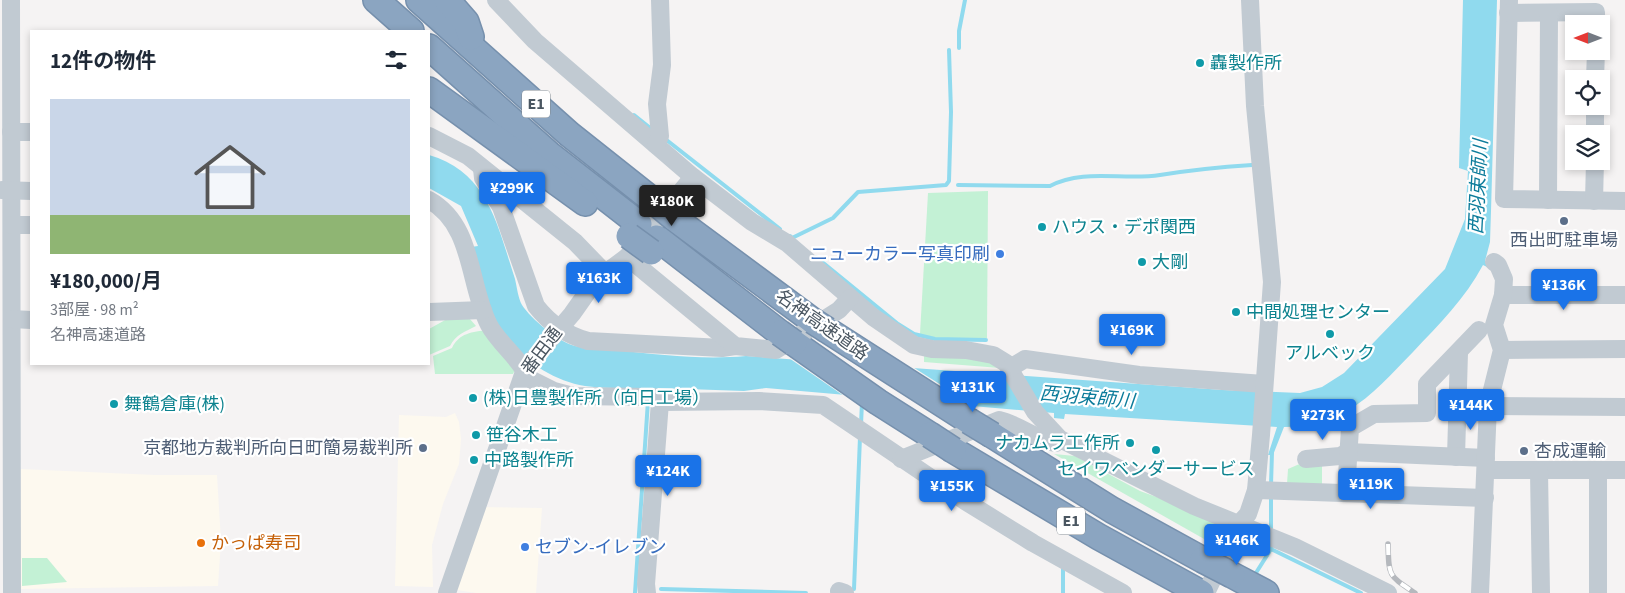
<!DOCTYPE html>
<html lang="ja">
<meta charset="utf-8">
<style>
:root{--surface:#fff;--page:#f2f2f3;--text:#1f2937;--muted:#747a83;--accent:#1a73e8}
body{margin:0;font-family:"Source Sans 3","Noto Sans JP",sans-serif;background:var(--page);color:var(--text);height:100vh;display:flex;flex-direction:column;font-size:19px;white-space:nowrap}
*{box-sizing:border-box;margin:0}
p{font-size:16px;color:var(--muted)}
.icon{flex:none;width:28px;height:28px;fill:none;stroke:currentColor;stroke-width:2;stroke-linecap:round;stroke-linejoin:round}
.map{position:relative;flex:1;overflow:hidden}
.side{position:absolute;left:30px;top:30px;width:400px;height:335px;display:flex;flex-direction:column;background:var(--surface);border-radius:0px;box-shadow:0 2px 8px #0003}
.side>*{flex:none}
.needle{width:32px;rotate:270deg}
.fabs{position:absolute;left:1565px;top:15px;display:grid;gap:10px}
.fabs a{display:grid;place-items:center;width:45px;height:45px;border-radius:0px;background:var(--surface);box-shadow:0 2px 8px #0003;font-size:25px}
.price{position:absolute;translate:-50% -42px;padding:0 11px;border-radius:5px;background:var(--accent);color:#fff;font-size:16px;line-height:32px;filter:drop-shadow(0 1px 2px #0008)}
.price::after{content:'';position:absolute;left:50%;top:30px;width:15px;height:11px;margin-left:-8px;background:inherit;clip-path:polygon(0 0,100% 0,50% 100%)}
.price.selected{background:#222;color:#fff}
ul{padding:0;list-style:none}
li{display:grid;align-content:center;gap:10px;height:265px;padding:0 20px}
li span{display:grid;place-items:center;height:155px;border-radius:0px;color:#555}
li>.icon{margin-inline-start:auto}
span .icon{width:90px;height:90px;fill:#fffc;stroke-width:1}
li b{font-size:21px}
h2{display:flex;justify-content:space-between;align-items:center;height:60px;padding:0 20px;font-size:21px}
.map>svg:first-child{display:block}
.commercial{fill:#fdf9ef}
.green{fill:#c3f1d5}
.water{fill:#90daee}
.pier{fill:#f5f3f3}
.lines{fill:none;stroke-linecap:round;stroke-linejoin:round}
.stream{stroke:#90daee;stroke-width:4}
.highway-casing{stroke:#7690ad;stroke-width:28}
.minor{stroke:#c1cad2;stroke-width:18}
.highway{stroke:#8ba5c1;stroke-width:25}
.rail-casing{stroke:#b5b8bd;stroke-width:5.5}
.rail{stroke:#fff;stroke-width:4;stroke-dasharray:11;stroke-linecap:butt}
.highway-bridge-casing{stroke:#7690ad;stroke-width:28;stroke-linecap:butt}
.highway-bridge{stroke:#8ba5c1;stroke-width:25}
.culture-dot{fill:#0f9aa8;stroke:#fff;stroke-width:2}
.service-dot{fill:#5c6f8a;stroke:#fff;stroke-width:2}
.shop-dot{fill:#3f7fe0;stroke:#fff;stroke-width:2}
.food-dot{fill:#e8710a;stroke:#fff;stroke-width:2}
.labels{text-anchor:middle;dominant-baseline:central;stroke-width:4.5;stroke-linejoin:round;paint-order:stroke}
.shield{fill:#fff;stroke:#808990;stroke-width:1}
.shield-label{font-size:16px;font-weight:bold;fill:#4a5661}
.culture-label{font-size:18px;fill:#0d838f;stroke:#fff;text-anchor:start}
.service-label{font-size:18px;fill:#4e5e75;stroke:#fff}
.shop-label{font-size:18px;fill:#366cbe;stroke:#fff;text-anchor:end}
.street-label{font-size:18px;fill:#4a5661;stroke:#fff}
.food-label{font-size:18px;fill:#c56008;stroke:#fff;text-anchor:start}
.water-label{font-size:19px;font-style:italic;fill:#0c7c9b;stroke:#fff}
</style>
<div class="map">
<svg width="1625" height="593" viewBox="0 0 1625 593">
<rect width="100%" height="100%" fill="#f5f3f3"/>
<g class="commercial">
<polygon points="455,413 459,422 461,439 459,464 443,504 432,545 433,587 395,586 399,415 446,417"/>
<polygon points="21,469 155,475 217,475 221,541 218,586 19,589"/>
<polygon points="480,507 542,508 536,593 476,593 451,589"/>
</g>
<g class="green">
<polygon points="988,191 987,338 936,338 920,334 928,193"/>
<path d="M 469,318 L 476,326 C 465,332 456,334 450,346 L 429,355 L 429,329 L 447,319 Z"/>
<path d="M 488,330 L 515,370 L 513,374 L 435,374 L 433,356 L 452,348 C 459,333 472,332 488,330 Z"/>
<polygon points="924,354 977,356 1000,368 924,362"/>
<polygon points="1054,454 1075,456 1140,491 1187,508 1215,524 1218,534 1213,544"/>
<polygon points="1304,462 1322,463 1322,485 1287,484 1288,469"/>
<polygon points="22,558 47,558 67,582 22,586"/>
</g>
<path class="water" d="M 1463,0 L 1497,0 L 1491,211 L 1490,242 L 1485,261 L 1488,265 L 1487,267 L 1483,265 C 1465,299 1439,324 1413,352 C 1392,373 1373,396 1347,411 C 1328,422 1306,427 1284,427 L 1273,455 L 1268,455 L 1277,427 L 1065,414 L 1064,419 L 1054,418 L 1054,413 L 766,388 L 744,391 L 658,388 L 654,393 L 647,388 C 627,388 605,389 585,386 C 546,380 507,349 491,313 C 482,292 477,269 471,247 L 478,246 L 461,206 L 429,188 L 429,155 C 489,172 498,228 515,279 C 517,287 518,298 522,305 C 531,319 559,342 575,346 C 589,349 603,349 617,350 C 659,355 704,360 746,356 L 1223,390 L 1300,393 L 1322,387 L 1344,373 L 1445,269 L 1465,219 L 1468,171 L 1459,168 Z"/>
<polygon class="pier" points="786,356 908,364 979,409 844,396"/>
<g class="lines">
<g class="stream">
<polyline points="959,48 959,31 965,0"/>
<polyline points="634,115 654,131"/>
<polyline points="664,138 780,229"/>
<path d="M 958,185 L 1050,186 C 1084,168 1124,181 1160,175 C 1191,170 1221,167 1252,165"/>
<polyline points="790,236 792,238 833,218 858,192 946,185 949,181 951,112 949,50"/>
<polyline points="816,257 898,324 914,334 935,339 986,340"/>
<polyline points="861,425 862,402"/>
<polyline points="1271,485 1272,452"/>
<polyline points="1271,533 1271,495"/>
<polyline points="1271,542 1271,549 1361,593"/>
<polyline points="1063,565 1063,593"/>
<polyline points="1254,576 1271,549"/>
<polyline points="661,589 806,593"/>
<polyline points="854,589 860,437"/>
<polyline points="635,593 648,401"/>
</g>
<g class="highway-casing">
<g id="highway">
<polyline points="376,0 411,31"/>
<polyline points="419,0 569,134 656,203"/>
<polyline points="447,0 466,22 471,37"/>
<polyline points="429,47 549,154 639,224"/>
<polyline points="429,90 585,203"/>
<polyline points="674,218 813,321"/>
<polyline points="657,238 780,333"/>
<polyline points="827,330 969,421"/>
<polyline points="794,343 878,402 930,435"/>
<polyline points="992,435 1112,510 1203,560"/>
<polyline points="953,450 1099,537 1201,593"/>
<polyline points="1232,575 1266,593"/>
</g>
</g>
<g class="minor">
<polyline points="11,0 12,593"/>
<polyline points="496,0 535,41 693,177 752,222 787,243 873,317 914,345 932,349 966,350 993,355 1006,363 1035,412 1060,439 1194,506 1295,547 1388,593"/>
<polyline points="1509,0 1504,199 1625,201"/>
<polyline points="1508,13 1596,12 1596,24"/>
<polyline points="1595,79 1596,51"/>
<polyline points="11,132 31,132"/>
<polyline points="1595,134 1595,106"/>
<polyline points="429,136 468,156 575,242 605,273"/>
<polyline points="656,145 660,136 657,104 662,65 660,0"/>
<path d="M 482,169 L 483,178 L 501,207 L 536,306 C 550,324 566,335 588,341 L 722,348 L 735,346"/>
<polyline points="2,190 31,191"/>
<path d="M 429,200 C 474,225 468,284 489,325 C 499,344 522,360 528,378 L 554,391 L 573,396 L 654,397 L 660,402 L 759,401 L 823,405 L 965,501 L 1033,543 L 1123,593"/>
<polyline points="1548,200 1549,13"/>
<polyline points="1594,201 1595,161"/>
<polyline points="12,225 31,225"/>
<polyline points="627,257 735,346 776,350 839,310 850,298"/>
<polyline points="1503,295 1625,295"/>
<polyline points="429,312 483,310"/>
<polyline points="12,319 31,320"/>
<polyline points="1502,350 1625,349"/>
<polyline points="1010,368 1025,359 1139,375 1264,384"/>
<polyline points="1488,406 1625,407"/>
<polyline points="1456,457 1459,352"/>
<path d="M 901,459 L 999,420 C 1020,425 1036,440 1056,443 L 1060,439"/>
<polyline points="1306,459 1340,456 1348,452 1486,458"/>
<polyline points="1486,470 1625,470"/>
<polyline points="1598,470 1598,593"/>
<polyline points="1539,471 1541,593"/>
<polyline points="1256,490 1485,498"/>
<polyline points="1346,492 1350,428 1374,414 1427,413 1427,384 1479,330"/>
<polyline points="839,591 845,593"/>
<polyline points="447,593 525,369 572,314 596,280 627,257 693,177"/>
<polyline points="647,593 646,584 660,402"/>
<polyline points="1206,593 1238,525 1248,514 1256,490 1261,435 1272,282 1255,106 1250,0"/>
<polyline points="1480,593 1488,406 1502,350 1494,325 1503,295 1504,279 1498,265 1494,262"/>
</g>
<use href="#highway" class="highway"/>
<g class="rail-casing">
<path id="rail" d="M 1388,544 C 1389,577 1388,575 1415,593"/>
</g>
<use href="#rail" class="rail"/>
<g class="highway-bridge-casing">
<g id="highway-bridge">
<polyline points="656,203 674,218"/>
<polyline points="629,236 651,252"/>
<polyline points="813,321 827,330"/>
<polyline points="780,333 794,343"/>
<polyline points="969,421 992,435"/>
<polyline points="930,435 953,450"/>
<polyline points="1203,560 1232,575"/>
</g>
</g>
<use href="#highway-bridge" class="highway-bridge"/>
</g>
<g class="culture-dot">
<circle cx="1200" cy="63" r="5"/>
<circle cx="1042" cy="227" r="5"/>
<circle cx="1142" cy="262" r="5"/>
<circle cx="1236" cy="312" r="5"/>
<circle cx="1330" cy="334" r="5"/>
<circle cx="473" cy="398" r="5"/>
<circle cx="114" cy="404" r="5"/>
<circle cx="476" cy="435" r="5"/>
<circle cx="1130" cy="443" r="5"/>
<circle cx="1156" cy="450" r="5"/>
<circle cx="474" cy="460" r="5"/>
</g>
<g class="service-dot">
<circle cx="1564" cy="221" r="5"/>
<circle cx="423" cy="448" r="5"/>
<circle cx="1524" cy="451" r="5"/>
</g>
<g class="shop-dot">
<circle cx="1000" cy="254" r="5"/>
<circle cx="525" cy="547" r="5"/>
</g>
<circle class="food-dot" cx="201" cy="543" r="5"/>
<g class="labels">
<g class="shield">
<rect x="522" y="90.5" width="28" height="27" rx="4"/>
<rect x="1057" y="507.5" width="28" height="27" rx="4"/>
</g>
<g class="shield-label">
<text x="536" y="104">E1</text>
<text x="1071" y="521">E1</text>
</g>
<g class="culture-label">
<text x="1210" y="63">轟製作所</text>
<text x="1052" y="227">ハウス・デポ関西</text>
<text x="1152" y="262">大剛</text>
<text x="1246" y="312">中間処理センター</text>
<text x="1330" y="353" text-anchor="middle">アルベック</text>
<text x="483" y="398">(株)日豊製作所（向日工場）</text>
<text x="124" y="404">舞鶴倉庫(株)</text>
<text x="486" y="435">笹谷木工</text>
<text x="1120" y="443" text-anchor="end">ナカムラ工作所</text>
<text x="484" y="460">中路製作所</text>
<text x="1156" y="469" text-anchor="middle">セイワベンダーサービス</text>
</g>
<g class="service-label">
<text x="1564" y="240">西出町駐車場</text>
<text x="413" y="448" text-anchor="end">京都地方裁判所向日町簡易裁判所</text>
<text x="1534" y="451" text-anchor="start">杏成運輸</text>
</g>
<g class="shop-label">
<text x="990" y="254">ニューカラー写真印刷</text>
<text x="535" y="547" text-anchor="start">セブン-イレブン</text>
</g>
<g class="street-label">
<text transform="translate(822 325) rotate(35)">名神高速道路</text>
<text transform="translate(542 351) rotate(-53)">番田通</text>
</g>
<g class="food-label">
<text x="211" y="543">かっぱ寿司</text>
</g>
<g class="water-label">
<text transform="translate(1479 187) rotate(-87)">西羽束師川</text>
<text transform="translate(1087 398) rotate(5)">西羽束師川</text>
</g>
</g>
</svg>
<div class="fabs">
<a><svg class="needle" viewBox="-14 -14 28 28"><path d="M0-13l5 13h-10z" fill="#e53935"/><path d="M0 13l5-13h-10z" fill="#747a83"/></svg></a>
<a><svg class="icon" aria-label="locate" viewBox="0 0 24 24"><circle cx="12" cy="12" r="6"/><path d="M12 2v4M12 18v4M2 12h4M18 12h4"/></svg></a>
<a><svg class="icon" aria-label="layers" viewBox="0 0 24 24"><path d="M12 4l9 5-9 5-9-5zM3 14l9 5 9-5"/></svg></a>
</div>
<b class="price" style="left:512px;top:214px">¥299K</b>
<b class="price selected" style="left:672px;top:227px">¥180K</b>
<b class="price" style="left:599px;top:304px">¥163K</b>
<b class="price" style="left:1564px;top:311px">¥136K</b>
<b class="price" style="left:1132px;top:356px">¥169K</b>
<b class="price" style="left:973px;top:413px">¥131K</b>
<b class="price" style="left:1471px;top:431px">¥144K</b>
<b class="price" style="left:1323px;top:441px">¥273K</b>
<b class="price" style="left:668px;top:497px">¥124K</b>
<b class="price" style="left:1371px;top:510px">¥119K</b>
<b class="price" style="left:952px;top:512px">¥155K</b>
<b class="price" style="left:1237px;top:566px">¥146K</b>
<section class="side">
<h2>12件の物件<svg class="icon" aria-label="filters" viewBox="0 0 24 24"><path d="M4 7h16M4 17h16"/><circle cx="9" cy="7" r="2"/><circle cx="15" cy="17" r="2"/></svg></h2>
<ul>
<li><span style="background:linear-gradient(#c9d6e8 75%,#8fb573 0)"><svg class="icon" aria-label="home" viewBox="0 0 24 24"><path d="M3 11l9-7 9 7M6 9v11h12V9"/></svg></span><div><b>¥180,000/月</b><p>3部屋 · 98 m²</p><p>名神高速道路</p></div></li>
</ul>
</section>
</div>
